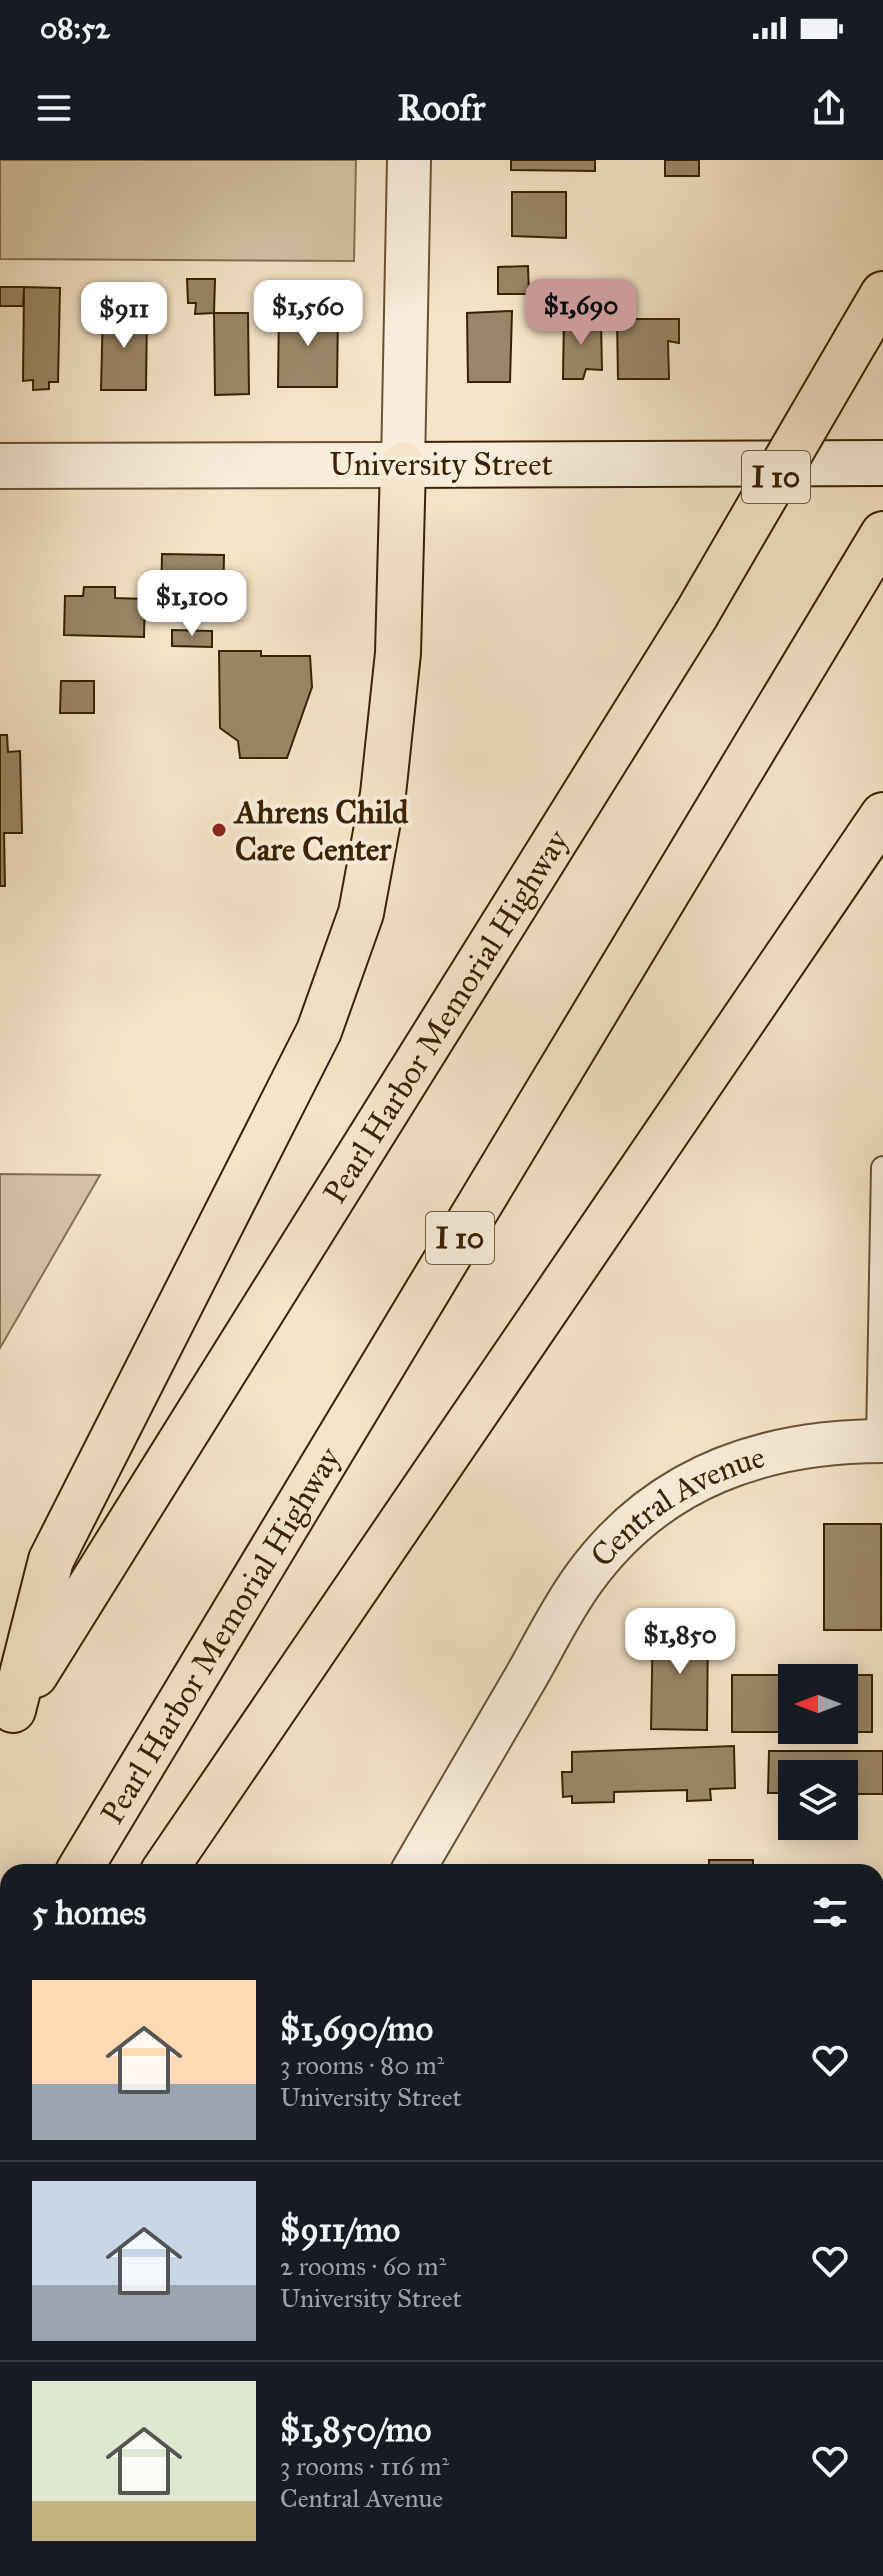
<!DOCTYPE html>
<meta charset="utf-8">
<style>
:root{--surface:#171b24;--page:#20242c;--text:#f1f3f6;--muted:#9ea1a6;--line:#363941;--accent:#c59692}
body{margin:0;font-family:"IM FELL Great Primer",serif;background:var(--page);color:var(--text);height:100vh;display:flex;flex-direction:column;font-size:30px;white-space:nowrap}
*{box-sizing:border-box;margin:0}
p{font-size:26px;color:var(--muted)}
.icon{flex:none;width:44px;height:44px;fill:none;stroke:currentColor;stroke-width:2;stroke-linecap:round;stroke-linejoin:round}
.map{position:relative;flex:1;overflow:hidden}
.drawer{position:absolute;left:0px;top:1704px;width:884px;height:712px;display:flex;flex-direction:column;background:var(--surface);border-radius:24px 24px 0 0;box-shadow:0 4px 20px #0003}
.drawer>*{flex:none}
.needle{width:52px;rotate:270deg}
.buttons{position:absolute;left:778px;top:1504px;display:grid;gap:16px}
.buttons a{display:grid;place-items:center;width:80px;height:80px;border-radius:0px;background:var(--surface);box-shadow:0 4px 20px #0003;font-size:40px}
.price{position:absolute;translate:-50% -68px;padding:0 18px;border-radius:16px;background:#fff;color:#222;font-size:26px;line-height:52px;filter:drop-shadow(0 2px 4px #0008)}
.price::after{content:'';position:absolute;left:50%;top:48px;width:24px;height:18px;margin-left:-12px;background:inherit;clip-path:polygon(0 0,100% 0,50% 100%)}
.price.current{background:var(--accent);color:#111}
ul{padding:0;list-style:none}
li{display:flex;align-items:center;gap:24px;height:200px;padding:0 32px}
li+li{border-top:2px solid var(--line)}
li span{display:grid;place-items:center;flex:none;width:224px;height:160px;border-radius:0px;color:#555}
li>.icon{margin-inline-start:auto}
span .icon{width:96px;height:96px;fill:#fffc;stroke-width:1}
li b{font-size:34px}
h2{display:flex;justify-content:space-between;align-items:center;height:96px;padding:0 32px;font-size:34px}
.status{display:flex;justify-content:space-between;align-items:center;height:56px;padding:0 40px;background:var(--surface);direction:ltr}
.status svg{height:22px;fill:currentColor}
header{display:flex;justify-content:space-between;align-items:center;height:104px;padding:0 32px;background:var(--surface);font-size:36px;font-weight:700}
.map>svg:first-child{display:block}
.green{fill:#d5c3a5;stroke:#887252;stroke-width:2}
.building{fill:#9b8767;stroke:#3a2200;stroke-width:2;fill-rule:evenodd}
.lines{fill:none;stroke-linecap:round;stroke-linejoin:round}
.service-casing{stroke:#695232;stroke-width:26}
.minor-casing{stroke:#695232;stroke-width:46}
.tertiary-casing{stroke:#695232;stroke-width:48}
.secondary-casing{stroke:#3a2200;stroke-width:48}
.motorway-casing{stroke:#3a2200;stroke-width:48}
.path{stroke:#3a2200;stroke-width:5;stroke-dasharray:2 4;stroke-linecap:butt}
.service{stroke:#f8eddb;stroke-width:22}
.minor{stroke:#f8eddb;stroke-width:42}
.tertiary{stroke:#f8eddb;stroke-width:44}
.secondary{stroke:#f8eddb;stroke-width:44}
.motorway{stroke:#f5e4c7;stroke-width:44}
.motorway-bridge-casing{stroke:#3a2200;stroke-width:48;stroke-linecap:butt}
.motorway-bridge{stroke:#f5e4c7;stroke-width:44}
.poi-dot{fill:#8f2418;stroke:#f8eddb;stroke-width:3}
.labels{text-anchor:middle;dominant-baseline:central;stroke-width:8;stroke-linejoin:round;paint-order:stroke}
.shield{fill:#f8eddb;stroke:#735f42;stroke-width:2}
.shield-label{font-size:30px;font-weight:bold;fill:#3a2200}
.street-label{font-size:32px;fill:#3a2200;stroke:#f8eddb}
.poi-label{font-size:32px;font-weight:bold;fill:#3a2200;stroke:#f8eddb;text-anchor:start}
</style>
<div class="status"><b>08:52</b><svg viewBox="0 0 49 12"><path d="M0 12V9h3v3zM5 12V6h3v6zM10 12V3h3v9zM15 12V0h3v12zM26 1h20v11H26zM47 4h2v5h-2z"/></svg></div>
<header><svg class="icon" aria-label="menu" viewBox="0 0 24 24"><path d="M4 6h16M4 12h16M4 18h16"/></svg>Roofr<svg class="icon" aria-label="share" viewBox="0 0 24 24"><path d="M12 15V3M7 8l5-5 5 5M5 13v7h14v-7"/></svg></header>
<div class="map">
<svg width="883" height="2416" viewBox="0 0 883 2416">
<rect width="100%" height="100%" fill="#f5e4c7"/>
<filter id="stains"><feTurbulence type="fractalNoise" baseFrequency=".0025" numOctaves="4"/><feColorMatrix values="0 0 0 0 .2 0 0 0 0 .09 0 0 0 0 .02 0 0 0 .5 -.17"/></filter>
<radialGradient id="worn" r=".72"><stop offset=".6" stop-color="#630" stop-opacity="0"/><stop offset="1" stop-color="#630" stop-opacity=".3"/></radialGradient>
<g class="green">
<polygon points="0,0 356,0 354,101 0,99"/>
<polygon points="0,1014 100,1015 0,1188"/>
<polygon points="876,1976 883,1976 883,2416 412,2416 412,2408 876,2408"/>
</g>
<g class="building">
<polygon points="511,0 595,0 595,11 511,10"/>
<rect x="665" y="0" width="34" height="16"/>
<polygon points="512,32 566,32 566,78 512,76"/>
<polygon points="528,106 529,134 498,134 498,107"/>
<polygon points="187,119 215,119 214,153 195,154 196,143 188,143"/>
<polygon points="0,127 24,127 23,146 0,146"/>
<polygon points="24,127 60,128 58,222 49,222 49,229 33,230 33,220 23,221"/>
<polygon points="279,148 338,149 337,227 278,227"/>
<polygon points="103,149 147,150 146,230 101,230"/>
<polygon points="512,151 510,222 468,222 467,153"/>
<polygon points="214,153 248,153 249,234 215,235"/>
<polygon points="564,155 582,155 583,163 601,161 602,210 586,209 583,219 563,219"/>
<polygon points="617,159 679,159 679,183 668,181 669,219 618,219"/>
<polygon points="162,394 224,395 223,443 161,443"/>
<polygon points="84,427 115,427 115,438 145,439 144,477 64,475 65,436 83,436"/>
<polygon points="172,470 212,471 212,487 172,486"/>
<polygon points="219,491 261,491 261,496 310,496 312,527 287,598 240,598 238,581 220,568"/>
<polygon points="61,521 94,521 94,553 60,553"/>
<polygon points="0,575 7,575 8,592 20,591 22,673 4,673 5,726 0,726"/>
<rect x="824" y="1364" width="57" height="106"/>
<polygon points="653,1461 708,1462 707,1570 651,1569"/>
<path d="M 732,1515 L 872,1515 L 872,1572 L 732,1572 ZM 792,1518 L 844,1518 L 844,1570 L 792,1570 Z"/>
<polygon points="734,1586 735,1628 710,1629 711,1640 687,1641 687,1630 614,1632 614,1642 572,1643 572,1636 563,1637 562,1612 572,1612 572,1592"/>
<polygon points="769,1591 883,1591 883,1634 844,1634 844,1614 792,1614 792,1633 768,1633"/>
<rect x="709" y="1700" width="44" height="12"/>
<rect x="876" y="1758" width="7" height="43"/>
<rect x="876" y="1878" width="7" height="66"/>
</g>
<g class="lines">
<g class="service-casing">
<g id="service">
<polyline points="878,1281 883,1008"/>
<polyline points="876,1956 883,1956"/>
</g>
</g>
<g class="minor-casing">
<g id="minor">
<polyline points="403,305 409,0"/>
<path id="s1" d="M 412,1712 C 449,1649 486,1586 523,1522 C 543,1488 561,1449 585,1417 C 658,1317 764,1281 883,1281"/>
<polyline points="360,2416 360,2408"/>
</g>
</g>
<g class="tertiary-casing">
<polyline id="tertiary" points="0,306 403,305"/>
</g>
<g class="secondary-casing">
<polyline id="secondary" points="403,305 883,303"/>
</g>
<g class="motorway-casing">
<g id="motorway">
<polyline points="856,180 883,134"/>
<path id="s2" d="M 35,1515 L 696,455"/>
<polyline points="13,1550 51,1400 319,871 361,753 383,634 398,493 403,305"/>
<path id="s3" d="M 78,1712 L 883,374"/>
<polyline points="163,1712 883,655"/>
<polyline points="0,1841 8,1828"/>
<polyline points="0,1950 8,1938"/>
</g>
</g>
<g class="path">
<polyline points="876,2022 883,2018"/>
<polyline points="518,2416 525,2408"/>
</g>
<use href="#service" class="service"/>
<use href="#minor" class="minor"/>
<use href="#tertiary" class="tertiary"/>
<use href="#secondary" class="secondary"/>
<use href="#motorway" class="motorway"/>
<g class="motorway-bridge-casing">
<polyline id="motorway-bridge" points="696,455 856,180"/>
</g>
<use href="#motorway-bridge" class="motorway-bridge"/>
</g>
<circle class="poi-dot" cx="219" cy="670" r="8"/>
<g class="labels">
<g class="shield">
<rect x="742" y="291" width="68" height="52" rx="6"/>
<rect x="426" y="1052" width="68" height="52" rx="6"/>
</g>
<g class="shield-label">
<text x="776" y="317">I 10</text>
<text x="460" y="1078">I 10</text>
</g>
<g class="street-label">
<text x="441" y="304">University Street</text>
<text stroke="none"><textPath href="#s2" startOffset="776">Pearl Harbor Memorial Highway</textPath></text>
<text stroke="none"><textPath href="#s1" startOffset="462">Central Avenue</textPath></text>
<text stroke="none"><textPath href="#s3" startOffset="276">Pearl Harbor Memorial Highway</textPath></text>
</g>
<g class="poi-label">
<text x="235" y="652">Ahrens Child<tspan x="235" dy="37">Care Center</tspan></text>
</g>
</g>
<rect width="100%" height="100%" filter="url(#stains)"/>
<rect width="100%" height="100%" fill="url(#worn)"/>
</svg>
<div class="buttons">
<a><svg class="needle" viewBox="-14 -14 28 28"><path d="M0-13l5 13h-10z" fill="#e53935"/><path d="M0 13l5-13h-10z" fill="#9ea1a6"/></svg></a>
<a><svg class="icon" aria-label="layers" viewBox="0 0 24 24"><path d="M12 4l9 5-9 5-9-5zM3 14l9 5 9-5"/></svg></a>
</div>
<b class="price current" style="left:581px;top:187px">$1,690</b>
<b class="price" style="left:308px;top:188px">$1,560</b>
<b class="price" style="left:124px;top:190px">$911</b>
<b class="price" style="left:192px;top:478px">$1,100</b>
<b class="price" style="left:680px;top:1516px">$1,850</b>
<section class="drawer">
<h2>5 homes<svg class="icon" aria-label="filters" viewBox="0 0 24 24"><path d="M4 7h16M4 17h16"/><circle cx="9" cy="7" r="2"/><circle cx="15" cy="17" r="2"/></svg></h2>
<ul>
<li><span style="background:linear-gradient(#ffd9b3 65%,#9aa5b1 0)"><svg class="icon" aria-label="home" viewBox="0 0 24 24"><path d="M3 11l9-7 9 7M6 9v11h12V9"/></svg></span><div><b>$1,690/mo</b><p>3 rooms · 80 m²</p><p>University Street</p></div><svg class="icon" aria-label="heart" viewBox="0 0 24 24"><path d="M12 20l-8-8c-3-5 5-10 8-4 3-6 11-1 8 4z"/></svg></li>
<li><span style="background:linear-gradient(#c9d6e8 65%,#9aa5b1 0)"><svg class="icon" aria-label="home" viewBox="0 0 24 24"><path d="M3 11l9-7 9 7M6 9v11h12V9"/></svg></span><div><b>$911/mo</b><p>2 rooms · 60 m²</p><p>University Street</p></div><svg class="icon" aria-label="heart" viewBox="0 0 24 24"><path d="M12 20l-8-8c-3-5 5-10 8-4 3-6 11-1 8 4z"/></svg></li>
<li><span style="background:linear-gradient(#dfe7d0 75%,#c2b280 0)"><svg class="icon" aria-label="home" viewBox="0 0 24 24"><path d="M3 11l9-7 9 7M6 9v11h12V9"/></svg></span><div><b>$1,850/mo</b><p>3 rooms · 116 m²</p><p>Central Avenue</p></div><svg class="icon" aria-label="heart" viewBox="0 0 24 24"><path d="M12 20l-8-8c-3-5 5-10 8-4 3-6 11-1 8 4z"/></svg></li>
</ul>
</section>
</div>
